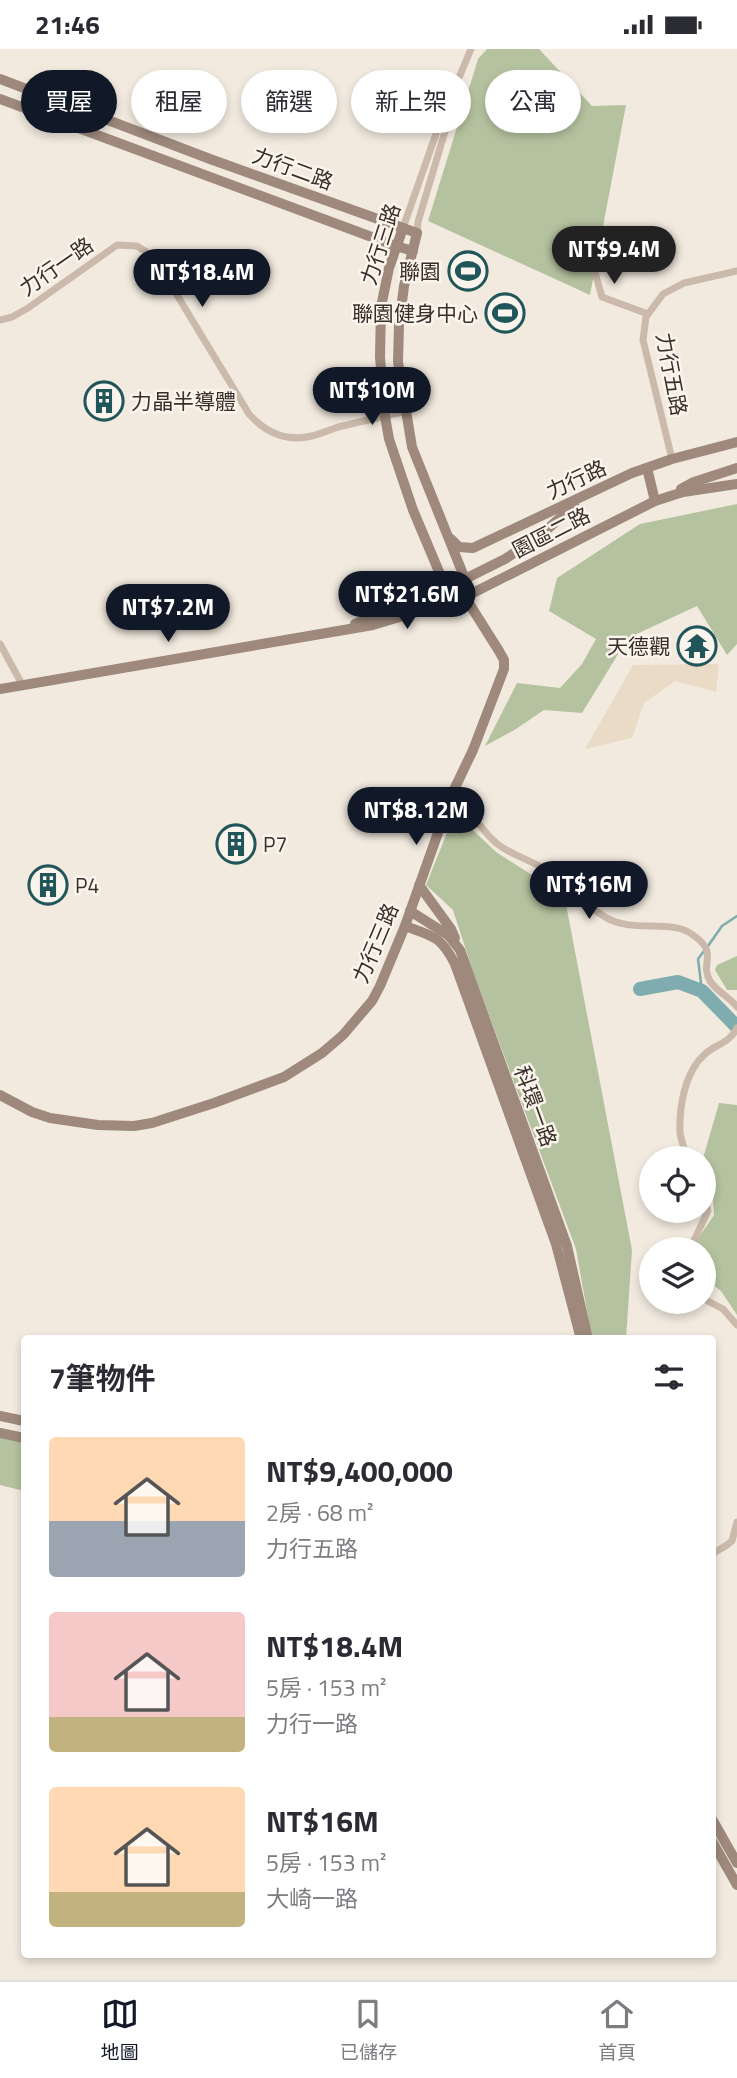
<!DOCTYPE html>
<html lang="zh-TW">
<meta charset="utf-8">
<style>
:root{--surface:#fff;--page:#f7f7f7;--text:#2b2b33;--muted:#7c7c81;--line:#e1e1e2;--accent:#111827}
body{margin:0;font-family:"Titillium Web","Noto Sans TC",sans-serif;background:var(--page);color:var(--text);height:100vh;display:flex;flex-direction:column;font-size:26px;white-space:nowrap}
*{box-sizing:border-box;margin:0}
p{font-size:23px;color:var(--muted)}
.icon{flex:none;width:38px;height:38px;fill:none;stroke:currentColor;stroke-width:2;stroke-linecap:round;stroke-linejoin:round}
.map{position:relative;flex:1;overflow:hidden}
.sheet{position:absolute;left:21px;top:1286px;width:695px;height:623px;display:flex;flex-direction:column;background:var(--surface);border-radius:7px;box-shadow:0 4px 10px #0003}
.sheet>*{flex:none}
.banner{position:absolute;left:21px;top:21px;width:696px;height:63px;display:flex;gap:14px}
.fabs{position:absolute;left:639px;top:1097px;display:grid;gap:14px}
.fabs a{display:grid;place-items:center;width:77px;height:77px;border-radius:50%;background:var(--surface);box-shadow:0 4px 10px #0003;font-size:35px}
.price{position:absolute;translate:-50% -60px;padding:0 16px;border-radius:24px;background:var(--accent);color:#fff;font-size:23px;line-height:46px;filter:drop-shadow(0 2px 4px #0008)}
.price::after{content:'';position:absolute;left:50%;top:42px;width:21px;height:16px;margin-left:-10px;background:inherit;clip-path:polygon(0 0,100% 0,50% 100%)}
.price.selected{background:#222;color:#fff}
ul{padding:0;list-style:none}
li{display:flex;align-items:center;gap:21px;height:175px;padding:0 28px}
li span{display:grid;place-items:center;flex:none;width:196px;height:140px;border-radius:7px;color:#555}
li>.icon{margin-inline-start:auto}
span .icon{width:84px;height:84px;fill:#fffc;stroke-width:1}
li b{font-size:30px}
h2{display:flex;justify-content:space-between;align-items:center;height:84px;padding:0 28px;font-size:30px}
.tag{padding:0 24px;border-radius:32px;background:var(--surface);box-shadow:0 4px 10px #0003;font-size:24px;line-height:63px}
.tag.selected{background:var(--accent);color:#fff}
.status{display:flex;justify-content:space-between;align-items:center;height:49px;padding:0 35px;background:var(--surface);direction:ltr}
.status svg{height:19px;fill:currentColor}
.tabs{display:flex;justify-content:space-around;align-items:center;height:98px;border-top:2px solid var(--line);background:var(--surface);font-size:19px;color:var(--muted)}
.tabs a{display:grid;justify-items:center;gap:4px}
.tabs .selected{color:var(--accent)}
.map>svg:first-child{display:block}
.green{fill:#b5c29f}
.plaza{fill:#eadbc7}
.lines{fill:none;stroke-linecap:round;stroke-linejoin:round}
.stream{stroke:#7eacaf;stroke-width:2.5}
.river{stroke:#7eacaf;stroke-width:14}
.street{stroke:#cbbaab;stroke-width:7}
.secondary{stroke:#9e897c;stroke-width:10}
.labels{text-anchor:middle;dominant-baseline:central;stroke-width:5;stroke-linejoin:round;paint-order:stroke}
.street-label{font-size:21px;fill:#392f2a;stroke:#faf4ec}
.poi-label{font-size:21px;fill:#392f2a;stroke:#faf4ec;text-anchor:end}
</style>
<div class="status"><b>21:46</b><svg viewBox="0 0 49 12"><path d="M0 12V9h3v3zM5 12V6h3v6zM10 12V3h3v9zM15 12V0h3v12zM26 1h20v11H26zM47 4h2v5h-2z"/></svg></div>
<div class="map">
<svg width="737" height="1931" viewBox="0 0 737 1931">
<rect width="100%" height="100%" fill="#f2eadf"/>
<g class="green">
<polygon points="487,0 539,0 592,57 626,56 590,246 428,172 478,10"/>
<polygon points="737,455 737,595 727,606 697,557 628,589 582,664 544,661 516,680 485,697 517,634 560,639 582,615 596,590 549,562 557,529 640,475"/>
<polygon points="455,764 496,803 529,824 565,850 632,1201 626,1290 592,1290 576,1200 473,923 453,861 426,836"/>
<polygon points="737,907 737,941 727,941 715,921 717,916"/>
<polygon points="719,1054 737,1056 737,1266 721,1242 704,1229 704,1200 694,1200 695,1194 714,1166 712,1132 704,1106"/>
<polygon points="0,1386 24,1391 24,1442 0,1436"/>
</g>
<polygon class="plaza" points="719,615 716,643 675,632 644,654 632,689 585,700 633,616"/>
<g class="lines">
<g class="stream">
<polyline points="708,897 722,877 737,867"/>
<polyline points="702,942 698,910 704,902"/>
</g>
<polyline class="river" points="640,940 678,933 702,942 737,978"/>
<g class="street">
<polyline points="403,179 438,79 471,0"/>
<polyline points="417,184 418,173 446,79 450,60"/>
<polyline points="589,202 602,248 648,265"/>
<path d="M 0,271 L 12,268 L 28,259 L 117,196 L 137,197 L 154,208 L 249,365 C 266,384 287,393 312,387 C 321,385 329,381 338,378 C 361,373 384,367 407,362"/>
<polyline points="672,410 643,291 646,268 663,245 684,234 737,222"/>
<polyline points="0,595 23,637"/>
<path d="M 451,747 C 469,757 479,779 495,793 C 509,806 530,810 546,821 C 567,835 584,855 605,868 C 633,885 671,869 693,886 C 720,905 699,912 710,932 C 717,943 730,948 737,958"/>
<path d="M 687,1110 C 685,1101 681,1092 680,1083 C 679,1058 685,1023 704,1006 C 715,995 729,995 737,979"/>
<polyline points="690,1200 708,1162 704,1149"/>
<polyline points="704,1250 723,1260 737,1276"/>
<polyline points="724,1498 732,1492 737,1473"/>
<polyline points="712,1505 727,1496"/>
</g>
<g class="secondary">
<polyline points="0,30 210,110 417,184 404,237 399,276 398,313 412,398 465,530 465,548"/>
<polyline points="0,50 396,197 413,202"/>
<polyline points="647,419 655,452"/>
<polyline points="681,440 694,433 737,419"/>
<polyline points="451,490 459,498 473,499 632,424 672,410 737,393"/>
<polyline points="355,575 465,530 505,510 541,486 574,456"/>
<polyline points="0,640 373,576 465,548 655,452 683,443 737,435"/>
<polyline points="419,836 451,880 455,889"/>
<polyline points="410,862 448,886 460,901 567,1197 588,1290"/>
<path d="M 405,877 C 433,887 441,887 455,915 L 556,1195 L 581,1290"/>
<polyline points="0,1046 32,1063 50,1069 98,1076 134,1077 152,1074 214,1054 284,1028 322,1004 343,986 360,966 372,952 380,937 405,877 451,747 473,701 504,620 504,611 499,602 465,548 445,537 413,461 389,390 385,367 380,308 381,258 389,219 403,179"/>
<polyline points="0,1367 24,1372"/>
<polyline points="0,1384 24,1389"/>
<polyline points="712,1770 737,1814"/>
<polyline points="712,1792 737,1836"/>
</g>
</g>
<defs>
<g id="stadium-ring" transform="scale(2.0125)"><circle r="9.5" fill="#faf4ec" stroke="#20555a" stroke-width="1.5"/><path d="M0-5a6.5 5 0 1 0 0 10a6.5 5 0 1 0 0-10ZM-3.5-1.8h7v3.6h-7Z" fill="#20555a"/></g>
<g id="building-ring" transform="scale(2.0125)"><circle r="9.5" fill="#faf4ec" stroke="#20555a" stroke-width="1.5"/><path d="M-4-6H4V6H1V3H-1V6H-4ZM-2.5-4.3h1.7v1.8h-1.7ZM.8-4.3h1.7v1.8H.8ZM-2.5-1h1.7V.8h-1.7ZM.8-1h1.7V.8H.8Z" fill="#20555a"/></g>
<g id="temple-ring" transform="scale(2.0125)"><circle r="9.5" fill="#faf4ec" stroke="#20555a" stroke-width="1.5"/><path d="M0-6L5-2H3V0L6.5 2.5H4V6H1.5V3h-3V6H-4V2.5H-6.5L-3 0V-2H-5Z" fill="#20555a"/></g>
</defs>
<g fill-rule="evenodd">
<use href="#stadium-ring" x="468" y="222"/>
<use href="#stadium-ring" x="505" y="264"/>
<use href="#building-ring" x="104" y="352"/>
<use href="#temple-ring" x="697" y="597"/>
<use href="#building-ring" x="236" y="795"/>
<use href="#building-ring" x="48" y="836"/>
</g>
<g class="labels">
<g class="street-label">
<text transform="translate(293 119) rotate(20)">力行二路</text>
<text transform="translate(380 195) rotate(-72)">力行三路</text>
<text transform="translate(56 217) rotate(-35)">力行一路</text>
<text transform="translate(672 325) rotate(79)">力行五路</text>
<text transform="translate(576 430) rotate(-25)">力行路</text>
<text transform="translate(551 483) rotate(-27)">園區二路</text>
<text transform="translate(375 894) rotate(-67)">力行三路</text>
<text transform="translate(536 1057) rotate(70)">科環一路</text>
</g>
<g class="poi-label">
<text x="441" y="222">聯園</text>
<text x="478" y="264">聯園健身中心</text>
<text x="131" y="352" text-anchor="start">力晶半導體</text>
<text x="670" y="597">天德觀</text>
<text x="263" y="795" text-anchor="start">P7</text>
<text x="75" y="836" text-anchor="start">P4</text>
</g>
</g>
</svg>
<div class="fabs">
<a><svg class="icon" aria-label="locate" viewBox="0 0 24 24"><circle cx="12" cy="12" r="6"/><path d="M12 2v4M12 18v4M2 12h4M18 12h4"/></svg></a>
<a><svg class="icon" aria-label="layers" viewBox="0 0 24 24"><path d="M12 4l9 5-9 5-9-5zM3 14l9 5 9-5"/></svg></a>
</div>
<b class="price selected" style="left:614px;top:237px">NT$9.4M</b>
<b class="price" style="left:202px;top:260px">NT$18.4M</b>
<b class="price" style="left:372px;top:378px">NT$10M</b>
<b class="price" style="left:407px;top:582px">NT$21.6M</b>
<b class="price" style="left:168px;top:595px">NT$7.2M</b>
<b class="price" style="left:416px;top:798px">NT$8.12M</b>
<b class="price" style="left:589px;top:872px">NT$16M</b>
<div class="banner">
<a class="tag selected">買屋</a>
<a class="tag">租屋</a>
<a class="tag">篩選</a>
<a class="tag">新上架</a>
<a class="tag">公寓</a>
</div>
<section class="sheet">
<h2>7筆物件<svg class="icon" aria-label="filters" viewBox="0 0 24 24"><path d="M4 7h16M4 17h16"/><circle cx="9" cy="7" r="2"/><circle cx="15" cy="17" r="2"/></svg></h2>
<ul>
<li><span style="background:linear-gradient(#ffd9b3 60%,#9aa5b1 0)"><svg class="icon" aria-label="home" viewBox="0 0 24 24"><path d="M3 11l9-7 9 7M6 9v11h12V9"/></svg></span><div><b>NT$9,400,000</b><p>2房 · 68 m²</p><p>力行五路</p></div></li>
<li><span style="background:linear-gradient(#f6c9c9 75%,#c2b280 0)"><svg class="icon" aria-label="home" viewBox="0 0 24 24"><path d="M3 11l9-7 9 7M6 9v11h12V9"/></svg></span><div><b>NT$18.4M</b><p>5房 · 153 m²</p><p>力行一路</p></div></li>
<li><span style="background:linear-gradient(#ffd9b3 75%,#c2b280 0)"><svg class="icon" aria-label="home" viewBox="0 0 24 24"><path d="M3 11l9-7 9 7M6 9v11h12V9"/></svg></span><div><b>NT$16M</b><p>5房 · 153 m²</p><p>大崎一路</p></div></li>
</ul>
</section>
</div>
<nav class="tabs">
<a class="selected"><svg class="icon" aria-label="map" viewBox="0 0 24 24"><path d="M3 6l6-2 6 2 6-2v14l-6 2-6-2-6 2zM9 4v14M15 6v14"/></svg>地圖</a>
<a><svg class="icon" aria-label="saved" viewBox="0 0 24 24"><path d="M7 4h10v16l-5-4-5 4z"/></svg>已儲存</a>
<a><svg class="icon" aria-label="home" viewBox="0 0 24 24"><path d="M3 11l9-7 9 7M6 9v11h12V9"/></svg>首頁</a>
</nav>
